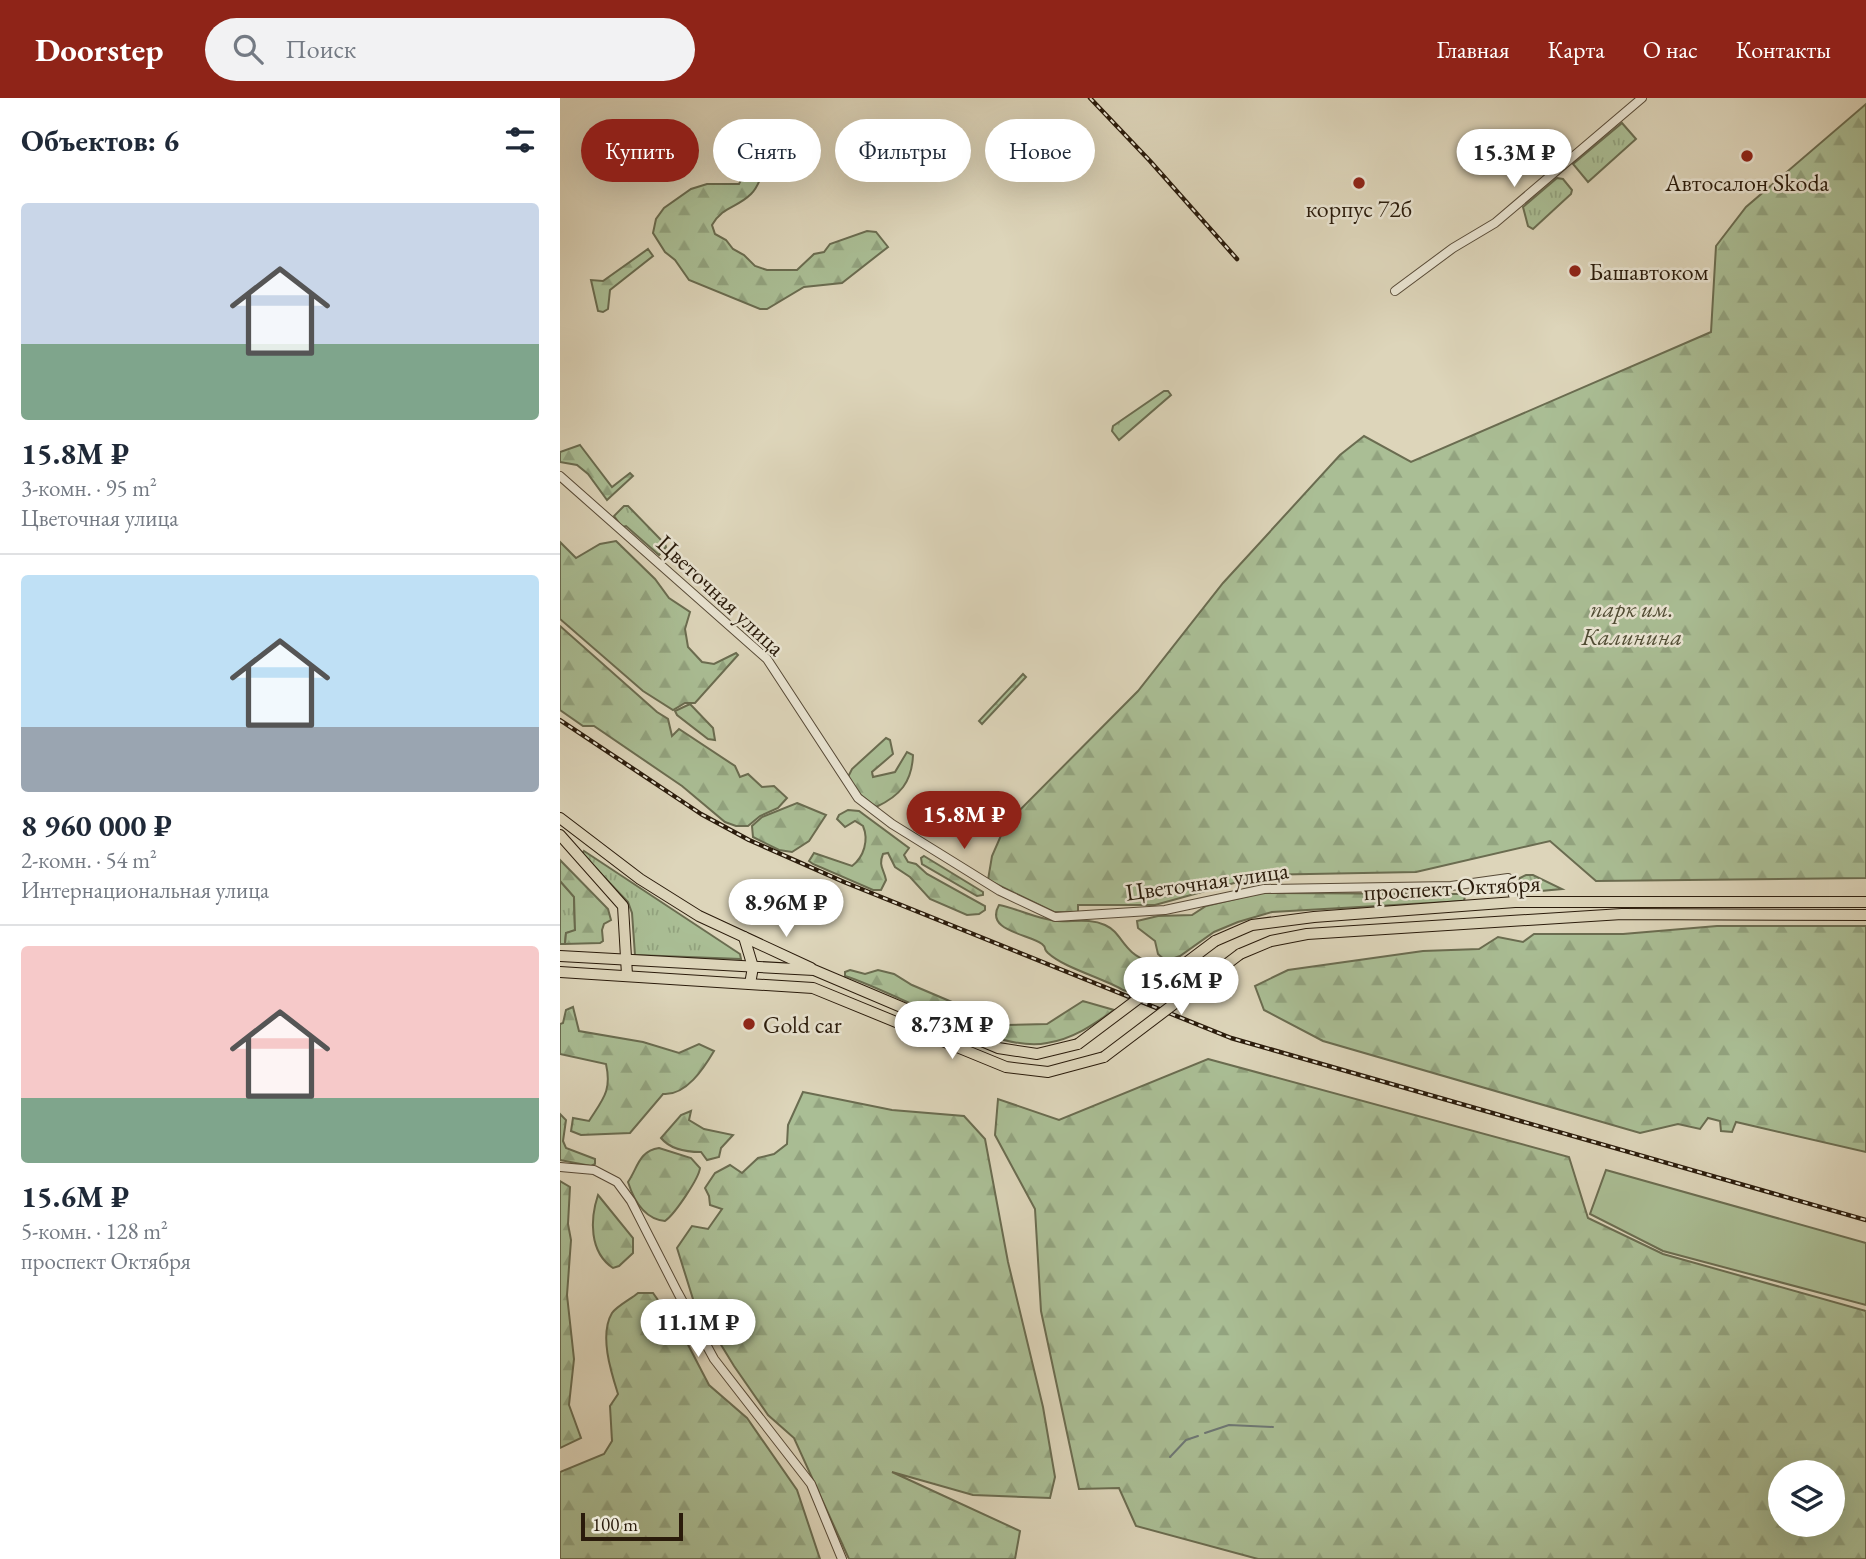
<!DOCTYPE html>
<html lang="ru">
<meta charset="utf-8">
<style>
:root{--surface:#fff;--page:#f2f2f3;--text:#1f2937;--muted:#747a83;--line:#e0e1e3;--accent:#8f2418}
body{margin:0;font-family:"EB Garamond",serif;background:var(--page);color:var(--text);height:100vh;display:flex;flex-direction:column;font-size:26px;white-space:nowrap}
*{box-sizing:border-box;margin:0}
p{font-size:23px;color:var(--muted)}
.icon{flex:none;width:38px;height:38px;fill:none;stroke:currentColor;stroke-width:2;stroke-linecap:round;stroke-linejoin:round}
.map{position:relative;flex:1;overflow:hidden}
.side{display:flex;flex-direction:column;background:var(--surface);width:560px}
.side>*{flex:none}
.banner{position:absolute;left:21px;top:21px;width:665px;height:63px;display:flex;gap:14px}
.tools{position:absolute;left:1208px;top:1362px;display:grid;gap:14px}
.tools a{display:grid;place-items:center;width:77px;height:77px;border-radius:50%;background:var(--surface);box-shadow:0 7px 28px #0002;font-size:35px}
.scale{position:absolute;left:21px;bottom:18px;width:102px;box-sizing:border-box;padding-left:7px;border:4px solid #2a1b0b;border-top:0;font-size:19px;line-height:24px;white-space:nowrap;color:#2a1b0b;-webkit-text-stroke:5px #e9e4d2;paint-order:stroke}
.price{position:absolute;translate:-50% -60px;padding:0 16px;border-radius:24px;background:#fff;color:#222;font-size:23px;line-height:46px;filter:drop-shadow(0 2px 4px #0008)}
.price::after{content:'';position:absolute;left:50%;top:42px;width:21px;height:16px;margin-left:-10px;background:inherit;clip-path:polygon(0 0,100% 0,50% 100%)}
.price.active{background:var(--accent);color:#fff}
ul{padding:0;list-style:none}
li{display:grid;align-content:center;gap:14px;height:371px;padding:0 21px}
li+li{border-top:2px solid var(--line)}
li span{display:grid;place-items:center;height:217px;border-radius:7px;color:#555}
li>.icon{margin-inline-start:auto}
span .icon{width:126px;height:126px;fill:#fffc;stroke-width:1}
li b{font-size:30px}
h2{display:flex;justify-content:space-between;align-items:center;height:84px;padding:0 21px;font-size:30px}
.chip{padding:0 24px;border-radius:32px;background:var(--surface);box-shadow:0 7px 28px #0002;font-size:24px;line-height:63px}
.chip.active{background:var(--accent);color:#fff}
header{display:flex;align-items:center;gap:42px;box-sizing:border-box;height:98px;padding:0 35px;background:var(--accent);color:#fff}
header strong{font-size:33px}
nav{display:flex;gap:38px;margin-inline-start:auto;font-size:24px}
.search{width:490px;height:63px;background:var(--page);display:flex;align-items:center;gap:18px;box-sizing:border-box;padding:0 24px;border-radius:38px;color:var(--muted);font-size:26px}
main{display:flex;flex:1;min-height:0}
.map>svg:first-child{display:block}
.grass{fill:url(#grass-tufts);stroke:#6a6c50;stroke-width:2}
.forest{fill:url(#forest-firs);stroke:#6a6c50;stroke-width:2;fill-rule:evenodd}
.garden{fill:#aabe95;stroke:#6a6c50;stroke-width:2}
.lines{fill:none;stroke-linecap:round;stroke-linejoin:round}
.stream{stroke:#6d7775;stroke-width:2}
.minor-casing{stroke:#574a37;stroke-width:10}
.major-casing{stroke:#2a1b0b;stroke-width:12}
.minor{stroke:#e9e4d2;stroke-width:8}
.major{stroke:#ddd5ba;stroke-width:10}
.rail-casing{stroke:#2a1b0b;stroke-width:4.5}
.rail{stroke:#e9e4d2;stroke-width:2;stroke-dasharray:5;stroke-linecap:butt}
.major-bridge-casing{stroke:#2a1b0b;stroke-width:12;stroke-linecap:butt}
.major-bridge{stroke:#ddd5ba;stroke-width:10}
.poi-dot{fill:#8f2418;stroke:#e9e4d2;stroke-width:2.5}
.labels{text-anchor:middle;dominant-baseline:central;stroke-width:5;stroke-linejoin:round;paint-order:stroke}
.poi-label{font-size:24px;fill:#2a1b0b;stroke:#e9e4d2}
.street-label{font-size:24px;fill:#2a1b0b;stroke:#e9e4d2}
.park-label{font-size:24px;font-style:italic;fill:#504c34;stroke:#e9e4d2}
</style>
<header>
<strong>Doorstep</strong>
<div class="search"><svg class="icon" aria-label="search" viewBox="0 0 24 24"><circle cx="10" cy="10" r="6"/><path d="M15 15l6 6"/></svg>Поиск</div>
<nav><a>Главная</a><a>Карта</a><a>О нас</a><a>Контакты</a></nav>
</header>
<main>
<section class="side">
<h2>Объектов: 6<svg class="icon" aria-label="filters" viewBox="0 0 24 24"><path d="M4 7h16M4 17h16"/><circle cx="9" cy="7" r="2"/><circle cx="15" cy="17" r="2"/></svg></h2>
<ul>
<li><span style="background:linear-gradient(#c9d6e8 65%,#7fa58c 0)"><svg class="icon" aria-label="home" viewBox="0 0 24 24"><path d="M3 11l9-7 9 7M6 9v11h12V9"/></svg></span><div><b>15.8M ₽</b><p>3-комн. · 95 m²</p><p>Цветочная улица</p></div></li>
<li><span style="background:linear-gradient(#bfe0f5 70%,#9aa5b1 0)"><svg class="icon" aria-label="home" viewBox="0 0 24 24"><path d="M3 11l9-7 9 7M6 9v11h12V9"/></svg></span><div><b>8 960 000 ₽</b><p>2-комн. · 54 m²</p><p>Интернациональная улица</p></div></li>
<li><span style="background:linear-gradient(#f6c9c9 70%,#7fa58c 0)"><svg class="icon" aria-label="home" viewBox="0 0 24 24"><path d="M3 11l9-7 9 7M6 9v11h12V9"/></svg></span><div><b>15.6M ₽</b><p>5-комн. · 128 m²</p><p>проспект Октября</p></div></li>
</ul>
</section>
<div class="map">
<svg width="1306" height="1461" viewBox="0 0 1306 1461">
<defs>
<pattern id="grass-tufts" width="24" height="20" patternUnits="userSpaceOnUse" patternTransform="scale(1.75)"><rect width="24" height="20" fill="#aabe95"/><path d="M3 7l-1-3M5 7V3M7 7l1-3M15 17l-1-3M17 17v-4M19 17l1-3" fill="none" stroke="#92a37f"/></pattern>
<pattern id="forest-firs" width="22" height="20" patternUnits="userSpaceOnUse" patternTransform="scale(1.75)"><rect width="22" height="20" fill="#aabe95"/><path d="M5 1l3.5 6h-7zM16 11l3.5 6h-7z" fill="#92a37f"/></pattern>
</defs>
<rect width="100%" height="100%" fill="#ddd5ba"/>
<filter id="stains"><feTurbulence type="fractalNoise" baseFrequency=".00286" numOctaves="4"/><feColorMatrix values="0 0 0 0 .2 0 0 0 0 .09 0 0 0 0 .02 0 0 0 .5 -.17"/></filter>
<radialGradient id="worn" r=".72"><stop offset=".6" stop-color="#630" stop-opacity="0"/><stop offset="1" stop-color="#630" stop-opacity=".3"/></radialGradient>
<g class="grass">
<polygon points="1062,25 1076,41 1028,84 1013,66"/>
<polygon points="997,80 1003,81 1012,92 1011,96 973,131 968,128 963,109"/>
<polygon points="604,293 608,293 611,297 559,342 552,333 553,328"/>
<polygon points="64,408 68,408 105,446 106,449 99,457 66,428 62,429 54,418"/>
<polygon points="24,753 180,856 181,861 75,857 72,815 68,804 22,756"/>
<polygon points="966,777 973,777 1002,791 960,795 958,790 960,780"/>
<polygon points="0,783 14,798 15,833 6,835 5,846 0,846"/>
</g>
<g class="forest">
<polygon points="1306,6 1306,780 1036,783 990,743 856,774 703,777 595,807 518,807 518,814 494,814 428,782 432,758 446,726 578,593 663,485 780,357 804,338 851,364 1151,234 1156,148 1186,109"/>
<path d="M 204,57 L 207,60 C 203,72 200,87 191,96 C 177,110 163,108 152,127 L 155,136 L 166,142 L 173,151 L 184,157 L 195,168 L 207,172 L 237,172 L 254,156 L 264,154 L 270,146 L 307,133 L 316,134 L 328,149 L 282,185 L 244,189 L 207,211 L 200,211 L 129,182 L 115,162 L 105,154 L 93,135 L 96,121 L 104,110 L 131,91 L 147,86 L 179,86 L 188,68 Z"/>
<polygon points="88,151 93,158 50,192 48,211 43,214 38,213 31,182 43,183"/>
<polygon points="20,347 52,389 70,375 73,378 47,402 28,376 17,367 0,364 0,354"/>
<polygon points="56,443 95,481 109,500 130,514 125,531 128,549 142,564 154,566 176,555 178,557 135,605 125,605 113,612 83,593 0,521 0,444 16,460 40,446"/>
<polygon points="0,528 97,614 108,621 112,638 119,631 175,668 180,679 188,676 202,689 214,688 227,700 218,710 200,718 188,728 176,728 165,724 122,688 34,628 23,628 0,612"/>
<polygon points="463,576 466,579 422,626 419,623"/>
<polygon points="130,606 153,630 155,642 148,641 117,617 115,613"/>
<path d="M 326,640 L 330,642 L 333,656 L 312,674 L 313,679 L 335,674 L 347,654 L 353,657 C 352,684 340,698 316,709 L 298,695 L 288,679 L 292,671 Z"/>
<polygon points="237,705 266,717 249,743 232,754 219,752 193,739 192,728 202,719"/>
<path d="M 288,712 L 299,713 L 349,750 L 344,757 L 348,764 L 356,766 L 367,776 L 425,808 L 425,812 L 419,816 L 407,817 L 370,801 L 350,779 L 335,769 L 328,755 L 323,756 C 318,768 324,771 326,782 L 321,792 L 313,792 L 253,766 L 249,763 L 254,755 L 292,768 C 304,759 309,742 303,728 L 295,723 L 285,729 L 277,721 L 279,717 Z"/>
<polygon points="364,758 423,794 423,797 417,798 362,766 361,760"/>
<polygon points="0,762 48,811 51,822 44,826 42,832 43,843 40,845 5,846 6,835 15,832 14,799 0,783"/>
<polygon points="700,795 900,796 905,798 904,803 712,814 678,824 654,834 620,858 606,863 598,856 595,843 578,830 577,823 598,818 632,817 646,808"/>
<path d="M 439,807 C 459,811 477,821 497,823 C 513,824 530,820 545,827 C 563,835 562,855 590,864 L 596,876 L 573,895 L 563,892 C 543,880 504,870 488,855 C 482,849 488,851 482,846 C 469,836 424,833 439,807 Z"/>
<polygon points="1157,828 1306,828 1306,1054 1176,1024 1172,1034 1161,1033 1160,1023 1148,1020 1140,1031 1118,1026 1080,1035 763,943 704,912 695,888 728,872 863,853 919,851 938,839 963,844 974,836 1063,836"/>
<path d="M 290,872 L 305,876 L 318,872 L 334,876 L 352,887 L 406,910 L 424,921 L 445,927 L 487,926 L 523,903 L 554,912 C 533,927 513,941 487,945 C 436,956 337,894 285,878 L 285,874 Z"/>
<path d="M 13,909 L 19,933 L 83,944 L 119,955 L 139,946 L 154,953 C 144,970 126,998 103,996 L 70,1035 L 21,1037 L 11,1033 L 13,1020 L 29,1023 C 43,1001 52,993 46,966 L 0,956 L 0,926 L 3,925 L 6,912 Z"/>
<path d="M 648,961 L 1009,1059 L 1028,1120 L 1103,1156 L 1306,1213 L 1306,1461 L 698,1461 L 576,1428 L 559,1390 L 519,1391 L 481,1213 L 475,1111 L 435,1037 L 438,1001 L 499,1022 ZM 1220,1374 L 1272,1374 L 1272,1426 L 1220,1426 Z"/>
<polygon points="243,994 332,1012 404,1018 425,1041 448,1164 483,1309 495,1379 490,1400 413,1397 332,1374 460,1433 455,1461 289,1461 234,1340 208,1317 174,1268 133,1201 117,1150 132,1128 148,1131 162,1111 150,1107 149,1098 145,1090 155,1075 170,1067 182,1075 198,1060 214,1056 227,1046 228,1027"/>
<path d="M 131,1013 L 129,1022 L 144,1031 L 173,1037 L 161,1050 L 159,1059 L 147,1062 L 141,1054 C 127,1054 110,1051 101,1040 L 121,1017 Z"/>
<polygon points="0,1016 6,1022 3,1043 6,1050 35,1061 35,1066 31,1068 0,1062"/>
<path d="M 99,1050 L 131,1060 L 140,1070 C 139,1080 115,1116 105,1123 C 84,1121 74,1103 68,1084 C 78,1069 79,1053 99,1050 Z"/>
<polygon points="0,1083 10,1089 8,1126 11,1142 7,1197 14,1261 9,1307 21,1340 0,1350"/>
<path d="M 38,1097 L 73,1140 L 73,1155 L 59,1168 L 53,1170 C 29,1154 30,1121 38,1097 Z"/>
<path d="M 78,1195 L 93,1195 L 124,1239 L 149,1287 L 187,1320 L 237,1392 L 260,1461 L 0,1461 L 0,1374 L 44,1356 L 52,1343 L 50,1308 L 58,1296 C 51,1274 39,1237 52,1215 C 57,1208 71,1201 78,1195 Z"/>
</g>
<polygon class="garden" points="1046,1072 1306,1145 1306,1207 1103,1153 1030,1116"/>
<g class="lines">
<g class="stream">
<polyline points="645,1335 669,1327 713,1329"/>
<polyline points="610,1359 626,1342 638,1338"/>
</g>
<g class="minor-casing">
<g id="minor">
<polyline points="835,193 893,150 935,125 1082,0"/>
<polyline points="0,378 207,561 298,700 332,726 440,793 495,819 605,812 704,791 891,788 948,780 955,804"/>
<polyline points="0,1069 34,1072 57,1084 71,1103 118,1195 154,1261 251,1386 282,1461"/>
</g>
</g>
<g class="major-casing">
<g id="major">
<polyline points="0,720 80,781 139,818 251,870"/>
<polyline points="0,737 63,808 67,877"/>
<polyline points="184,839 193,869 190,886"/>
<polyline points="655,843 692,827 754,819 955,804 1306,804"/>
<polyline points="680,856 711,843 747,836 1062,816 1306,817"/>
<polyline points="0,858 254,872 438,950 477,956 518,946"/>
<polyline points="0,874 253,890 446,969 488,974 544,959"/>
</g>
</g>
<use href="#minor" class="minor"/>
<use href="#major" class="major"/>
<g class="rail-casing">
<g id="rail">
<polyline points="530,0 590,63 677,161"/>
<polyline points="0,622 141,716 189,742 284,784 671,940 1306,1122"/>
</g>
</g>
<use href="#rail" class="rail"/>
<g class="major-bridge-casing">
<g id="major-bridge">
<polyline points="518,946 655,843"/>
<polyline points="544,959 680,856"/>
</g>
</g>
<use href="#major-bridge" class="major-bridge"/>
</g>
<g class="poi-dot">
<circle cx="1187" cy="58" r="7"/>
<circle cx="799" cy="85" r="7"/>
<circle cx="1015" cy="173" r="7"/>
<circle cx="189" cy="926" r="7"/>
</g>
<g class="labels">
<g class="poi-label">
<text x="1187" y="84">Автосалон Skoda</text>
<text x="799" y="110">корпус 72б</text>
<text x="1029" y="173" text-anchor="start">Башавтоком</text>
<text x="203" y="926" text-anchor="start">Gold car</text>
</g>
<g class="street-label">
<text transform="translate(161 497) rotate(43)">Цветочная улица</text>
<text transform="translate(647 783) rotate(-8)">Цветочная улица</text>
<text transform="translate(892 789) rotate(-3)">проспект Октября</text>
</g>
<g class="park-label">
<text x="1072" y="510">парк им.<tspan x="1072" dy="28">Калинина</tspan></text>
</g>
</g>
<rect width="100%" height="100%" filter="url(#stains)"/>
<rect width="100%" height="100%" fill="url(#worn)"/>
</svg>
<div class="tools">
<a><svg class="icon" aria-label="layers" viewBox="0 0 24 24"><path d="M12 4l9 5-9 5-9-5zM3 14l9 5 9-5"/></svg></a>
</div>
<div class="scale">100 m</div>
<b class="price" style="left:954px;top:91px">15.3M ₽</b>
<b class="price active" style="left:404px;top:753px">15.8M ₽</b>
<b class="price" style="left:226px;top:841px">8.96M ₽</b>
<b class="price" style="left:621px;top:919px">15.6M ₽</b>
<b class="price" style="left:392px;top:963px">8.73M ₽</b>
<b class="price" style="left:138px;top:1261px">11.1M ₽</b>
<div class="banner">
<a class="chip active">Купить</a>
<a class="chip">Снять</a>
<a class="chip">Фильтры</a>
<a class="chip">Новое</a>
</div>
</div>
</main>
